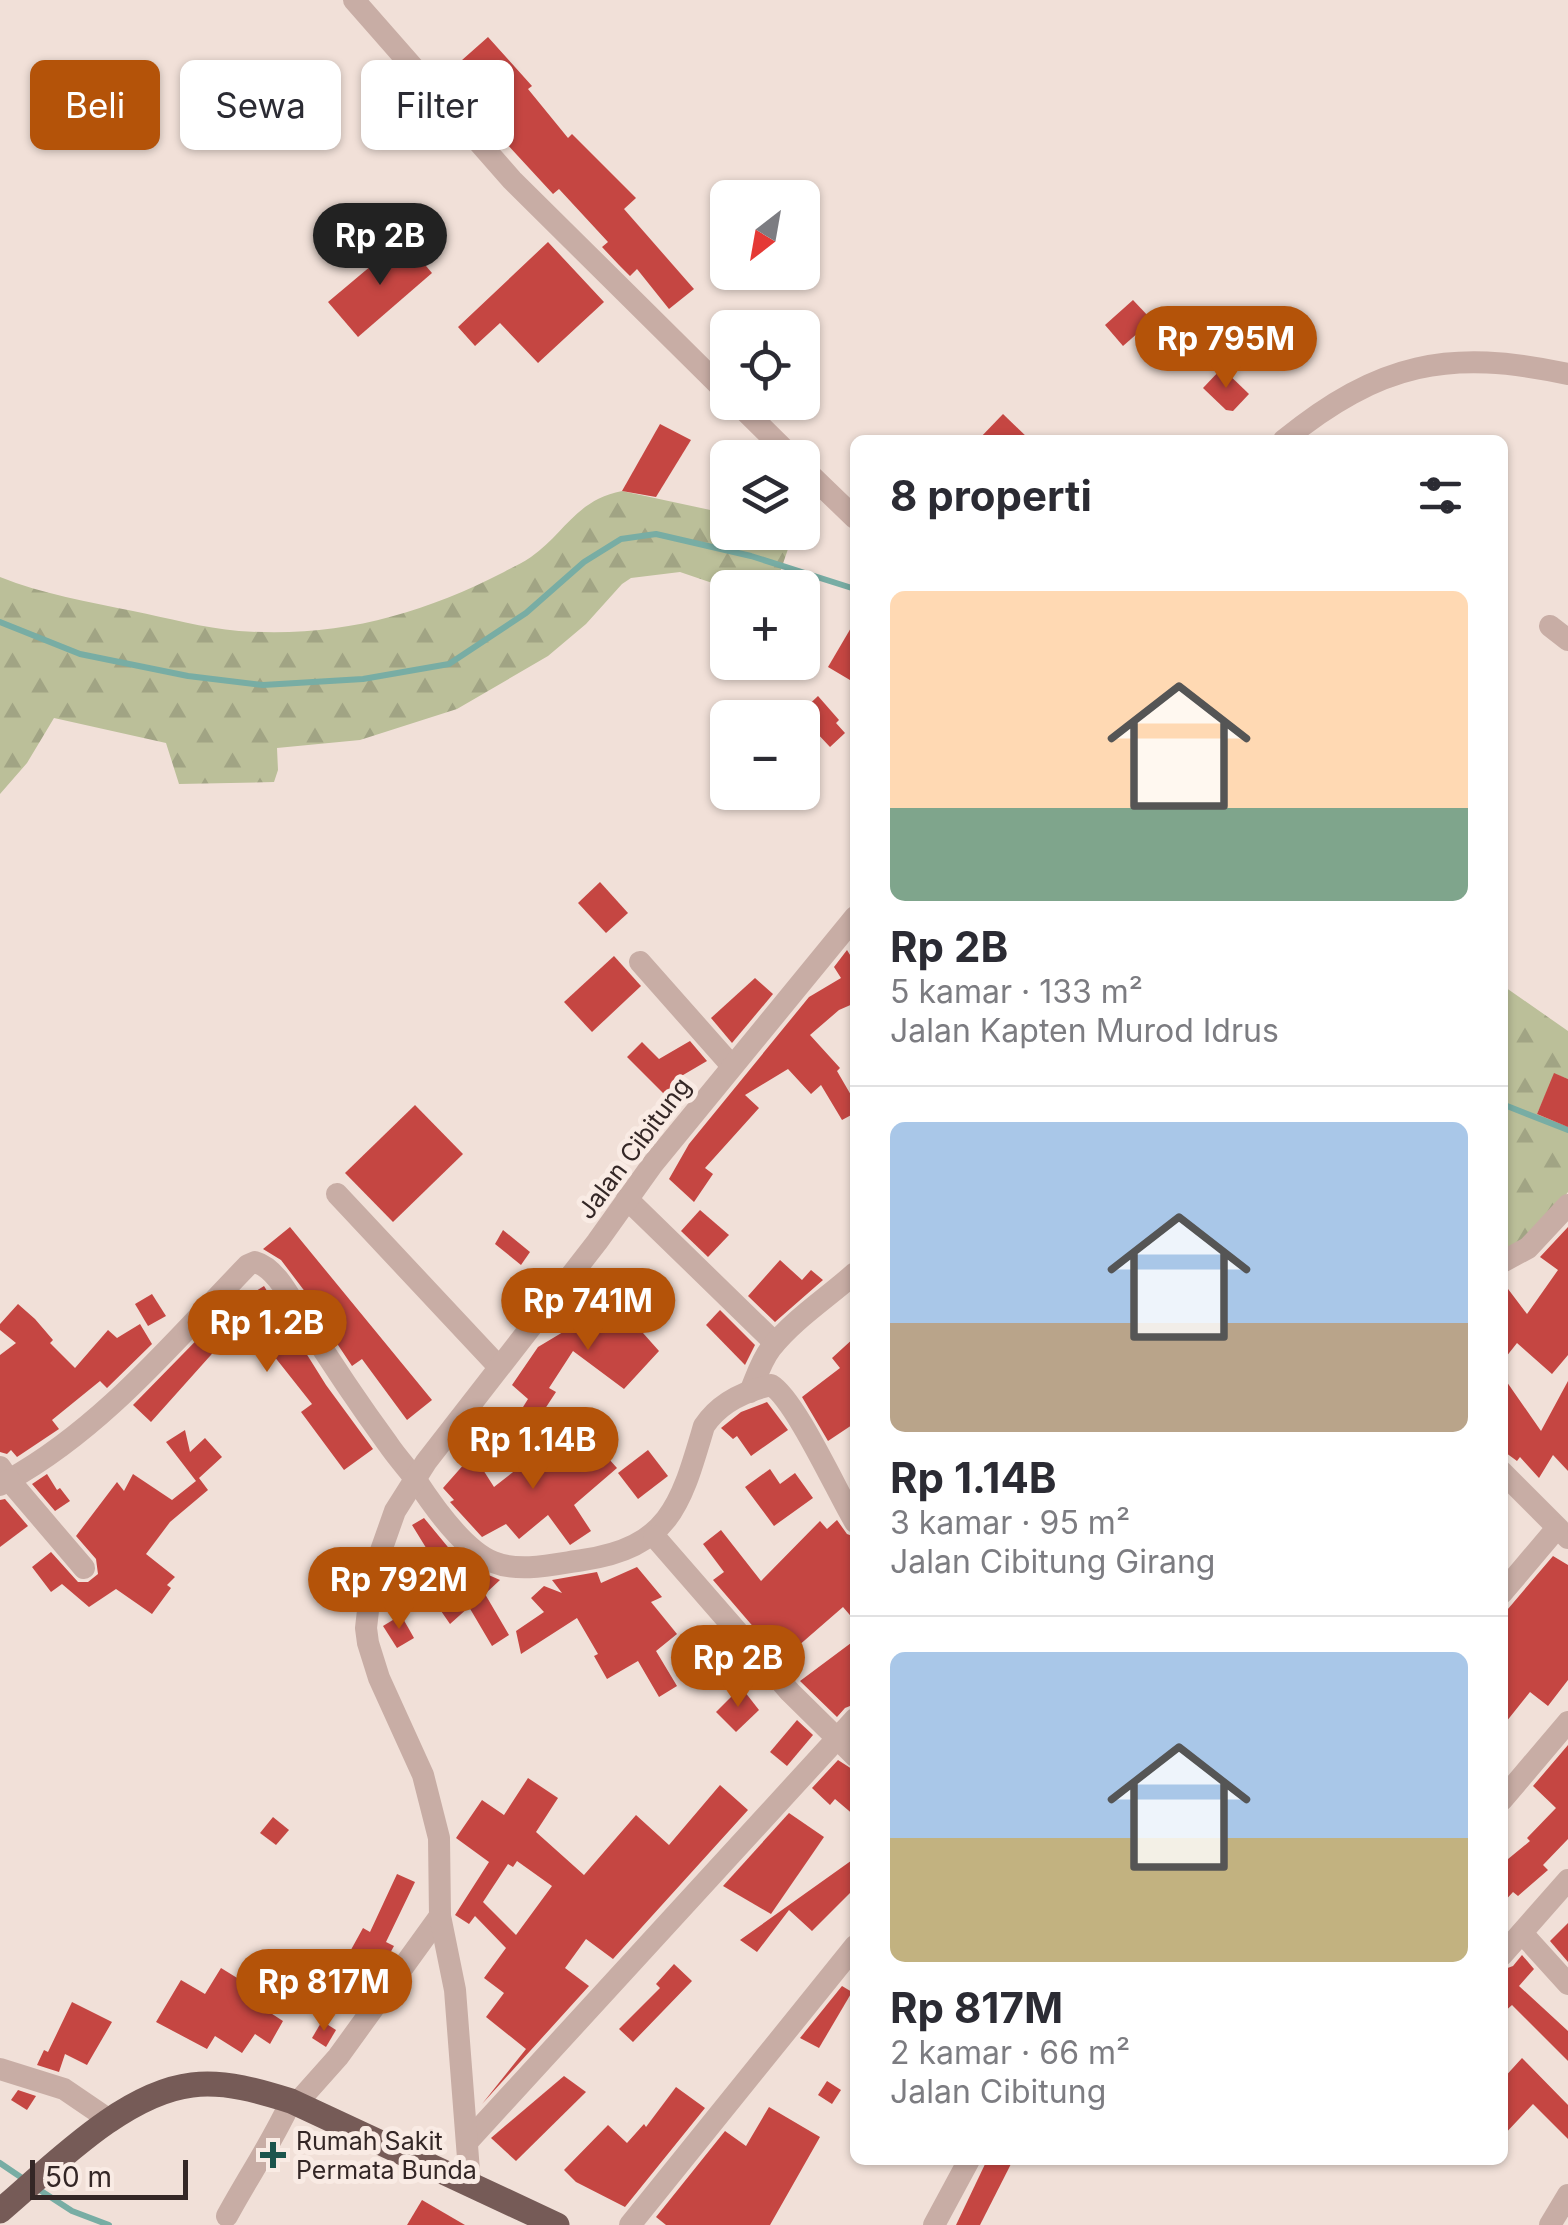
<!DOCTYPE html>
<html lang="id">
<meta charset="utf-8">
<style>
:root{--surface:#fff;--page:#f7f7f7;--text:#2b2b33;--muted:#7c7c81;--line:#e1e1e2;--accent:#b45309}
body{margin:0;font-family:Inter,sans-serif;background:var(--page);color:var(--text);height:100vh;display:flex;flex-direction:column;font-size:38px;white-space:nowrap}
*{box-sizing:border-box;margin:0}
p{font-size:32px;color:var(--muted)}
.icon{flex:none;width:55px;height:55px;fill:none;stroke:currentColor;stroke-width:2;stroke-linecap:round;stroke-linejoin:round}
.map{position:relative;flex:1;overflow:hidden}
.side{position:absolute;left:850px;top:435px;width:658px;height:1730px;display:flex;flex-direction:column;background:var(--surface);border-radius:15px;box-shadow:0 2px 8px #0004}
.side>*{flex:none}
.top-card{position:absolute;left:30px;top:60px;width:670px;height:90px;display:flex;gap:20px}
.needle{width:65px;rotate:211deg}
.buttons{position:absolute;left:710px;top:180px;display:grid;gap:20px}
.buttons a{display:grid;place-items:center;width:110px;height:110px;border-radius:15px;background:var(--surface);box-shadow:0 2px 8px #0004;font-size:50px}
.scale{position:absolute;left:30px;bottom:25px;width:158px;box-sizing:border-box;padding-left:10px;border:5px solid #342726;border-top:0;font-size:28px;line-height:35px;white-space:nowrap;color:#342726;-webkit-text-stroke:8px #f9ebe4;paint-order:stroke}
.price{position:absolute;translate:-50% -85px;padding:0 22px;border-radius:35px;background:var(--accent);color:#fff;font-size:32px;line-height:65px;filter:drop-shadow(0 2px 5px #0008)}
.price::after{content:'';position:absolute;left:50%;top:60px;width:30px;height:22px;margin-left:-15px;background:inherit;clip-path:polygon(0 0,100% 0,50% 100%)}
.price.current{background:#222;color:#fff}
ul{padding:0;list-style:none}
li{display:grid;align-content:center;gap:20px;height:530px;padding:0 40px}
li+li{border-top:2px solid var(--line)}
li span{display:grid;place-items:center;height:310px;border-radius:15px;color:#555}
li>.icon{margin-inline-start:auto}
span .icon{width:180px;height:180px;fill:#fffc;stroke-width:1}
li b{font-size:42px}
h2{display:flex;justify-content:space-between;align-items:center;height:120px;padding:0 40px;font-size:42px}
.pill{padding:0 35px;border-radius:15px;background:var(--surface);box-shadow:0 2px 8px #0004;font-size:35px;line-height:90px}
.pill.current{background:var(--accent);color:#fff}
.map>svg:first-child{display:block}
.forest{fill:url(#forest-firs)}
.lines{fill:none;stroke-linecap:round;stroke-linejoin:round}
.stream{stroke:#78ada4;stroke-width:6}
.building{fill:#c54642;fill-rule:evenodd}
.minor{stroke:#c8ada5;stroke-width:22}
.major{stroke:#765b57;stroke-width:25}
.poi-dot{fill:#1c554d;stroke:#f9ebe4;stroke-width:4}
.labels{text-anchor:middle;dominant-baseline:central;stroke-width:10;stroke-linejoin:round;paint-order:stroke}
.street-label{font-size:25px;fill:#342726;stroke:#f9ebe4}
.poi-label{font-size:25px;fill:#342726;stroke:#f9ebe4;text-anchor:start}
</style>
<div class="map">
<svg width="1568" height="2225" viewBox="0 0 1568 2225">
<defs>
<pattern id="forest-firs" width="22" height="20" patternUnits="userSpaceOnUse" patternTransform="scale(2.5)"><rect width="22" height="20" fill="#bbbf99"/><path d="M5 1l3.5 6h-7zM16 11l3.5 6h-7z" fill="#a1a484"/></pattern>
</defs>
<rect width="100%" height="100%" fill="#f1e0d8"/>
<g class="forest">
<path d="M 622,491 L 715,511 L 727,518 L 728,532 L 756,533 L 788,549 L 775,587 L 727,588 L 680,572 L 631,578 L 622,584 L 586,624 L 548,656 L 457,709 L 360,740 L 277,748 L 278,770 L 274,782 L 179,784 L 166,743 L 54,718 L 27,763 L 0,794 L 0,577 C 42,594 89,602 133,611 C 168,618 203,628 239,631 C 336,638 418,616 504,572 C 513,567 523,563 531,557 C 565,533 576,500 622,491 Z"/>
<polygon points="1502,985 1568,1031 1568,1079 1555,1074 1537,1114 1568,1127 1568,1192 1544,1224 1502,1253"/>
</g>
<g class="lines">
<g class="stream">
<polyline points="0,622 80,654 188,676 263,685 363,679 449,664 526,613 584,562 621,539 656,534 751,556 855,589"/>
<polyline points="1502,1104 1568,1130"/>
<polyline points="0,2163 25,2180"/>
<polyline points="35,2187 72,2211 109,2225"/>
</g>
</g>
<g class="building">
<polygon points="488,37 532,86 528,89 568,138 572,134 636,198 624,209 694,289 669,309 637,269 630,276 619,265 602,247 608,242 559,189 553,194 444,76"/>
<polygon points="403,239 432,273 358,337 328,302"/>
<polygon points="548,242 604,302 538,363 500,323 475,346 458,327"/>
<polygon points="1133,300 1149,317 1147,325 1123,346 1105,325"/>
<polygon points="1222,368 1249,394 1233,411 1226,410 1203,388"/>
<polygon points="1003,414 1030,440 978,440"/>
<polygon points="660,424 691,440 656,497 622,491"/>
<polygon points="855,621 855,683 828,667"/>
<polygon points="818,696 839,720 836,723 845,733 830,747 799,714"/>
<polygon points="600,882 628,913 606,933 578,903"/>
<polygon points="847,950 855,963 855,1003 839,1010 810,1035 840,1068 837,1071 855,1102 855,1113 842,1120 821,1085 811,1094 788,1069 745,1095 759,1108 705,1168 713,1174 694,1202 669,1179 689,1144 809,997 841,978 834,967"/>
<polygon points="614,956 641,986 592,1032 564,1002"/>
<polygon points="755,978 773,994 732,1043 711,1018"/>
<polygon points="690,1041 707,1061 678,1078 686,1086 671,1101 627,1057 642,1042 659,1059"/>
<polygon points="1554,1073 1568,1079 1568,1127 1537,1114"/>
<polygon points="415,1105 463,1154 393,1222 345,1173"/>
<polygon points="700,1210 729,1235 708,1257 681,1231"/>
<polygon points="290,1227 432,1400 407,1420 362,1359 352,1366 332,1336 341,1330 310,1290 306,1293 281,1260 263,1249"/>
<polygon points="1568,1227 1568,1355 1552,1374 1517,1343 1502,1362 1502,1281 1527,1314 1558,1270 1540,1257"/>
<polygon points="503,1230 530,1252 521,1265 495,1244"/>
<polygon points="780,1260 802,1280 811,1270 823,1280 775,1322 748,1296"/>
<polygon points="264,1286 326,1385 373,1449 344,1470 301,1412 312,1404 244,1318 151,1422 133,1405 227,1309"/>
<polygon points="603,1288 659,1351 624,1389 573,1351 549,1388 556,1392 539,1418 523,1407 528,1399 512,1385 538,1347 598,1311 592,1306"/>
<polygon points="152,1294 166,1316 148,1326 135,1304"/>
<polygon points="18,1304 35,1319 53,1340 50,1343 75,1368 108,1330 117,1338 140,1324 152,1344 107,1388 100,1381 52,1420 59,1429 17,1457 11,1450 7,1454 0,1452 0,1355 16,1343 0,1330 0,1324"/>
<polygon points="720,1310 755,1345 745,1365 706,1325"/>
<polygon points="855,1337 855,1423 828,1441 802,1397 840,1368 832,1358"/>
<polygon points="1502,1375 1541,1431 1568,1381 1568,1471 1553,1455 1539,1478 1520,1457 1517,1461 1502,1450"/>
<polygon points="767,1402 788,1430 751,1456 737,1436 733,1439 721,1428 741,1412"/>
<polygon points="582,1429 617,1468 574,1505 591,1531 570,1545 548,1515 519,1539 506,1524 482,1537 450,1502 454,1500 443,1488 473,1454 494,1487 527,1461 535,1471 571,1444 568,1441"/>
<polygon points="185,1430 190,1452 205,1438 222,1457 199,1478 208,1490 170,1522 146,1554 175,1577 167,1585 171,1588 152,1614 116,1589 89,1607 62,1584 51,1592 32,1567 51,1552 78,1582 88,1582 98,1574 96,1559 76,1536 117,1482 124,1491 133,1474 172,1500 196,1481 166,1442"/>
<polygon points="648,1450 668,1476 638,1499 618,1473"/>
<polygon points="770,1469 780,1484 795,1473 813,1498 774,1526 745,1487"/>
<polygon points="47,1474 57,1490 60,1488 70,1501 55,1511 32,1484"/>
<polygon points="5,1499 28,1526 0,1547 0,1500"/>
<polygon points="424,1518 452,1552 475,1569 500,1580 485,1594 509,1635 492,1646 469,1607 450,1624 423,1585 436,1564 412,1525"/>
<polygon points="837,1520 847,1534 855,1537 855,1621 843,1607 782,1660 713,1580 724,1572 703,1544 721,1530 761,1581 820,1521 827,1529"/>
<polygon points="1553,1556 1568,1565 1568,1680 1548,1706 1530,1692 1502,1727 1502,1616"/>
<polygon points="637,1567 662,1597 651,1602 677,1634 656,1651 677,1686 659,1697 638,1661 607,1679 594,1656 598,1654 577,1618 521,1654 516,1631 544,1612 531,1598 544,1586 562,1593 552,1580 597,1572 601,1583"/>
<polygon points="401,1615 414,1638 397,1648 383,1626"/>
<polygon points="713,1627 759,1679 753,1685 721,1652 709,1660 695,1637"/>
<polygon points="855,1640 855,1704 845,1708 837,1717 800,1681"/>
<polygon points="741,1687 759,1710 736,1732 716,1712"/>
<polygon points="797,1720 813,1735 787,1766 770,1752"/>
<polygon points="1568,1745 1568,1839 1543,1865 1548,1870 1518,1896 1513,1892 1502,1904 1502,1864 1530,1841 1527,1838 1556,1808 1533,1786"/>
<polygon points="838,1760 855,1771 855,1816 835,1799 830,1805 812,1788"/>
<path d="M 528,1778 L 558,1798 L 536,1832 L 584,1875 L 636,1815 L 669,1845 L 720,1785 L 748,1810 L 613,1959 L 586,1939 L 565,1968 L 589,1986 L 482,2104 L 526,2049 L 486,2017 L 504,1993 L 484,1978 L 506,1948 L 475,1916 L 469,1924 L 455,1915 L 489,1862 L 456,1838 L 482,1800 L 504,1815 ZM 517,1861 L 552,1886 L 516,1935 L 483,1902 L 508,1864 L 513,1867 Z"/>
<polygon points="789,1813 824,1837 771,1914 723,1886"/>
<polygon points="273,1817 289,1830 276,1845 260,1833"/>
<polygon points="855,1858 855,1888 812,1931 789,1910 757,1952 740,1940"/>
<polygon points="397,1874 415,1882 386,1942 394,1946 378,1975 347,1957 363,1928 370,1932"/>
<polygon points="1568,1923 1568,1962 1550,1941"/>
<polygon points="1522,1955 1534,1969 1519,1986 1568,2031 1568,2061 1512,2005 1502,2014 1502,1970 1513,1966"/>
<polygon points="674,1964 692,1981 633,2042 619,2029 660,1988 656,1984"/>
<polygon points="221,1968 247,1984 241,1994 283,2021 270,2044 255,2034 242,2053 215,2036 207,2049 156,2022 181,1980 205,1994"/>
<polygon points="842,1986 852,1992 819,2048 800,2038"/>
<polygon points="72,2002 112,2022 87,2065 65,2054 59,2072 37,2065 44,2050 48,2052"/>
<polygon points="322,2021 336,2030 326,2047 312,2038"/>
<polygon points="1522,2058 1568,2105 1568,2139 1533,2104 1502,2137 1502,2080"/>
<polygon points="564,2076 586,2092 516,2161 491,2138"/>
<polygon points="827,2081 841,2090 832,2104 818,2095"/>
<polygon points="676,2087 705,2108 625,2207 576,2182 564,2170 608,2125 627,2143 644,2124 646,2127"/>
<polygon points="18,2090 36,2096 27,2110 11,2100"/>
<polygon points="769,2107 820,2137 770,2225 666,2225 656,2217 725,2131 746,2146"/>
<polygon points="987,2160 1013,2160 980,2225 956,2225"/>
<polygon points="422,2200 465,2225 407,2225"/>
</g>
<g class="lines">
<g class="minor">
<polyline points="354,0 512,180 728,394"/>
<polyline points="736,402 793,458"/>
<path d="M 1284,440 C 1379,363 1449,348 1568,374"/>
<polyline points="802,467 855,518"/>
<polyline points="1550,626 1568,640"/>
<polyline points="640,962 732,1066"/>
<polyline points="337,1194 499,1367"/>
<polyline points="627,1199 775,1343"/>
<polyline points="1502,1262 1528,1248 1568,1205"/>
<path d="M 750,1392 C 756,1378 761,1361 771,1348 C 794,1319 827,1298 855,1273"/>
<path d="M 0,1467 L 9,1480 C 104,1427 173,1342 248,1265 L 255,1262 C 277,1268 291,1300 303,1318 C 330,1361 358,1403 388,1444 C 396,1456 407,1468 416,1480 C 433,1506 464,1550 493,1562 C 520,1573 555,1564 583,1560 C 671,1547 681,1503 704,1426 C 719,1403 745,1391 771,1385 C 795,1399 838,1494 855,1522"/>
<polyline points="1502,1472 1568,1538"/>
<polyline points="0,1485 9,1480 84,1568"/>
<polyline points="654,1536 790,1692 855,1756"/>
<polyline points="1502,1593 1557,1528"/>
<polyline points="1502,1800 1568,1722"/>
<polyline points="1522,1933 1568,1984"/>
<polyline points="1502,1955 1568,1880"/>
<polyline points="0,2069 64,2089 111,2121"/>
<polyline points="297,2103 338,2057 440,1916"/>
<polyline points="469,2140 855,1719"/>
<polyline points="470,2184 455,1990 440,1916 439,1838 423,1775 379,1678 368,1643 366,1628 372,1576 395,1511 426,1462 597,1242 652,1165 855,917"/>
<path d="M 227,2216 C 248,2177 273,2141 291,2101"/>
<polyline points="630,2225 855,1946"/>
<polyline points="934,2225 969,2160"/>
<polyline points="1550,2225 1568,2195"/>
</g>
<path class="major" d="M 0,2211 C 52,2167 123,2093 192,2085 C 226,2081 259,2091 291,2101 L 557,2225"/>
</g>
<path class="poi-dot" d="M268 2140h10v10h10v10h-10v10h-10v-10h-10v-10h10z"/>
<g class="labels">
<g class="street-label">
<text transform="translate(634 1148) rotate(-53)">Jalan Cibitung</text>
</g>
<g class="poi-label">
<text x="296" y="2141">Rumah Sakit<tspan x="296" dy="29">Permata Bunda</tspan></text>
</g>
</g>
</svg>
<div class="buttons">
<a><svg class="needle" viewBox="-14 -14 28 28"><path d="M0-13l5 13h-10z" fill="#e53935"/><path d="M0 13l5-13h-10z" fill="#7c7c81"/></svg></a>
<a><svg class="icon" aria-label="locate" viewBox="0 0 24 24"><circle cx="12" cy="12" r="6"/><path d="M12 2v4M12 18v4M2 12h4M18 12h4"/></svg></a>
<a><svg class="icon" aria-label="layers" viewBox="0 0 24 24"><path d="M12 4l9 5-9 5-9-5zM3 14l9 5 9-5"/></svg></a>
<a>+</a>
<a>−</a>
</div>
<div class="scale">50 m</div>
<b class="price current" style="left:380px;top:288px">Rp 2B</b>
<b class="price" style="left:1226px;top:391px">Rp 795M</b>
<b class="price" style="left:588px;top:1353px">Rp 741M</b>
<b class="price" style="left:267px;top:1375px">Rp 1.2B</b>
<b class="price" style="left:533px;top:1492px">Rp 1.14B</b>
<b class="price" style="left:399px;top:1632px">Rp 792M</b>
<b class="price" style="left:738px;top:1710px">Rp 2B</b>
<b class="price" style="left:324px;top:2034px">Rp 817M</b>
<div class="top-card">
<a class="pill current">Beli</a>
<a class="pill">Sewa</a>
<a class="pill">Filter</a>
</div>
<section class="side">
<h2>8 properti<svg class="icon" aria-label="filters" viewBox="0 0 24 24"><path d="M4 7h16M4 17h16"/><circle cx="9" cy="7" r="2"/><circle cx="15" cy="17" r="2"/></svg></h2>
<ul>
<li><span style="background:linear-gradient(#ffd9b3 70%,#7fa58c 0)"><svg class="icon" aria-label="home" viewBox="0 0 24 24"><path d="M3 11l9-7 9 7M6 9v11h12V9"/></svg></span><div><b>Rp 2B</b><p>5 kamar · 133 m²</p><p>Jalan Kapten Murod Idrus</p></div></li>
<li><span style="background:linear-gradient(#a9c7e8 65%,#b9a48a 0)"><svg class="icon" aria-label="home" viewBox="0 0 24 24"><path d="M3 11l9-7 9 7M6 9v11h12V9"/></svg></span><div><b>Rp 1.14B</b><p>3 kamar · 95 m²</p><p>Jalan Cibitung Girang</p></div></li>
<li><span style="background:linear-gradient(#a9c7e8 60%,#c2b280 0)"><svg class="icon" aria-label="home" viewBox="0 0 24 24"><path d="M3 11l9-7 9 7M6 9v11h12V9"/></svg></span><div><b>Rp 817M</b><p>2 kamar · 66 m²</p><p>Jalan Cibitung</p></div></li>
</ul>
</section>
</div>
